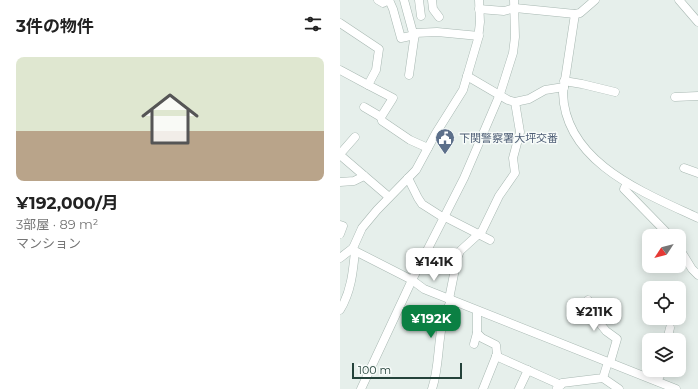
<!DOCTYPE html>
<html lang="ja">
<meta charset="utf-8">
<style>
:root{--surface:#fff;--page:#f2f2f2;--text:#222;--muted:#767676;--line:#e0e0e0;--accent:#0b8043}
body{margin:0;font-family:Montserrat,"Noto Sans JP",sans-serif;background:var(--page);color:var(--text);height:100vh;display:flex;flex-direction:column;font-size:15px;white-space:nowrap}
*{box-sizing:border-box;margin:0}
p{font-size:13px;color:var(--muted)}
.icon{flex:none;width:22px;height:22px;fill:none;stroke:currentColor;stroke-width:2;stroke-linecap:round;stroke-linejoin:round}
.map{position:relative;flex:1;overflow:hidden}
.side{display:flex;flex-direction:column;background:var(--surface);width:340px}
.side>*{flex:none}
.needle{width:26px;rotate:234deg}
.buttons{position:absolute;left:302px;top:229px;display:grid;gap:8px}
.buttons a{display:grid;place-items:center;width:44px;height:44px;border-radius:8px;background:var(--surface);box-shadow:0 2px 10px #0003;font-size:20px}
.scale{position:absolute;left:12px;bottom:10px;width:110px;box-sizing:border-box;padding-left:4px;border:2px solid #24423a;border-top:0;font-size:11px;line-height:14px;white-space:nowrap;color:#24423a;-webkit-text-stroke:3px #f7fbf9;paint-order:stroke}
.price{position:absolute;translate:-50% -34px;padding:0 9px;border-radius:8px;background:#fff;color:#222;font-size:13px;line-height:26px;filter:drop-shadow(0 1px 2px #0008)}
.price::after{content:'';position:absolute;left:50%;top:24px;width:12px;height:9px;margin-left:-6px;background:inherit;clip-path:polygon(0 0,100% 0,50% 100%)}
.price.on{background:var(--accent);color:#fff}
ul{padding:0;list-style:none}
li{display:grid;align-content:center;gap:8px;height:212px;padding:0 16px}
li+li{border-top:1px solid var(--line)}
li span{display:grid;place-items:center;height:124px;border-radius:8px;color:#555}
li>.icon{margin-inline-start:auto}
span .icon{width:72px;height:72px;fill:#fffc;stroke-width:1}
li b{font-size:17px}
h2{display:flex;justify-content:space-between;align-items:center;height:48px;padding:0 16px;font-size:17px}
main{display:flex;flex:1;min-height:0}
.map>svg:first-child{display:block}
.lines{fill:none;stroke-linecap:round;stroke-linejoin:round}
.minor-casing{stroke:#a8b8b2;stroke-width:9}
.minor{stroke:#fff;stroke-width:8}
.labels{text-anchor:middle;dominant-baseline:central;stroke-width:3;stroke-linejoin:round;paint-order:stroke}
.service-label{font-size:11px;fill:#4e5e75;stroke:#f7fbf9;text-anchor:start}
</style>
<main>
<section class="side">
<h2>3件の物件<svg class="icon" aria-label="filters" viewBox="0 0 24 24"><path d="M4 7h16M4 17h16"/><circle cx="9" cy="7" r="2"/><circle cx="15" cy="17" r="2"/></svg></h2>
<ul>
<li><span style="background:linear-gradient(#dfe7d0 60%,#b9a48a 0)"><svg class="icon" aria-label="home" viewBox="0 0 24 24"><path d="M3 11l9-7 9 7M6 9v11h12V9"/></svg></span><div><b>¥192,000/月</b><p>3部屋 · 89 m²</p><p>マンション</p></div></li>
</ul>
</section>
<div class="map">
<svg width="358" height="389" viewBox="0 0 358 389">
<rect width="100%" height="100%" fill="#e6efeb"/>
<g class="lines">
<g class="minor-casing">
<g id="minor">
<polyline points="38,0 43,3 49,0"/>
<polyline points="49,0 53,9 61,38 75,35"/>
<polyline points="64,0 73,33 75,33"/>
<polyline points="79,0 81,16"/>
<polyline points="92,0 93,9 99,17"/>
<polyline points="339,0 358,22"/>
<polyline points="139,9 164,11 175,8 235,14 240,13 255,0"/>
<path d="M 235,14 L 223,93 C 225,163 305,193 358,218"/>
<polyline points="0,23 39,49 36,70 28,85 0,70"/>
<polyline points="69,75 75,33 97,32 139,36"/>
<polyline points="127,76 168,100 175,102 189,99 205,90 224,87"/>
<polyline points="224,81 242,84 275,92"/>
<polyline points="28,85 53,98 41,117 42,121 70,140 88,148"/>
<polyline points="335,97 358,96"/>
<polyline points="24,107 41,117"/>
<polyline points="0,154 15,137"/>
<polyline points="0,155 49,197"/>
<polyline points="344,168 358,173"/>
<polyline points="68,178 78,198 82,204 104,218"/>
<polyline points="0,182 14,181 24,176"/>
<polyline points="287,183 284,189 330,236"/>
<polyline points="105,217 150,240"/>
<polyline points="0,225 3,226 0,234"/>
<polyline points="339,248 352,269 358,275"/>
<polyline points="15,251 72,280 84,289 336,389"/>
<polyline points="86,252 94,258 114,266 120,251 142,231 159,196 175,173 173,158 180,132 175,102"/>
<polyline points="0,258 13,248"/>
<polyline points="109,299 115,269 114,266"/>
<polyline points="248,300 254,316 266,331 277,339 270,363"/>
<path d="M 0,310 C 11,292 13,272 15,251 L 13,248 L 22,228 L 37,210 L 76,170 L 96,133 L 123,90 L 138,39 L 140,22 L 139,0"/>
<polyline points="137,333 142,338 156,345 157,354 143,389"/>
<polyline points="329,340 328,336 330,328"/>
<polyline points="134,344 137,333 137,311"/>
<polyline points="156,356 221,385"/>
<polyline points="263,378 279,389"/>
<polyline points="317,381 323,370"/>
<polyline points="217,388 222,383 263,378 268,362"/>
<polyline points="21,389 72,280 124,178 160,94 173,53 175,37 174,0"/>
<path d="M 92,389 C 102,360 95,326 112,300"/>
<polyline points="179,389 188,370"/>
</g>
</g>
<use href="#minor" class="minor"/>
</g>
<defs>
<g id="civic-pin" transform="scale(1)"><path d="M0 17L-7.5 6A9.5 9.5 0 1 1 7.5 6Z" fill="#5c6f8a" stroke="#f7fbf9"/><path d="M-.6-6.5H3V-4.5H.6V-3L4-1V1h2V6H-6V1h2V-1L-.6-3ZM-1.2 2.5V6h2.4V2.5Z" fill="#fff"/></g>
</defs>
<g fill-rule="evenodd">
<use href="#civic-pin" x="105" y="138"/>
</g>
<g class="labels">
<g class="service-label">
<text x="119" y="138">下関警察署大坪交番</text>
</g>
</g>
</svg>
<div class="buttons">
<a><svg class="needle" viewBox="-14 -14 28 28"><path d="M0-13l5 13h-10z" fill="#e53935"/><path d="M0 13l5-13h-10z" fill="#767676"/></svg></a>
<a><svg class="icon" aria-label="locate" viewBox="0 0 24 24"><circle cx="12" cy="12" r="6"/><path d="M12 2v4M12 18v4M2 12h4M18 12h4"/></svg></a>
<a><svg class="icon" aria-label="layers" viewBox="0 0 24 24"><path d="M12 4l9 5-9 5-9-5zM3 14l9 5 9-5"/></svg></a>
</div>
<div class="scale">100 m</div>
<b class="price" style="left:94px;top:282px">¥141K</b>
<b class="price" style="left:254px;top:332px">¥211K</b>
<b class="price on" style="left:91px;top:339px">¥192K</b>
</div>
</main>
